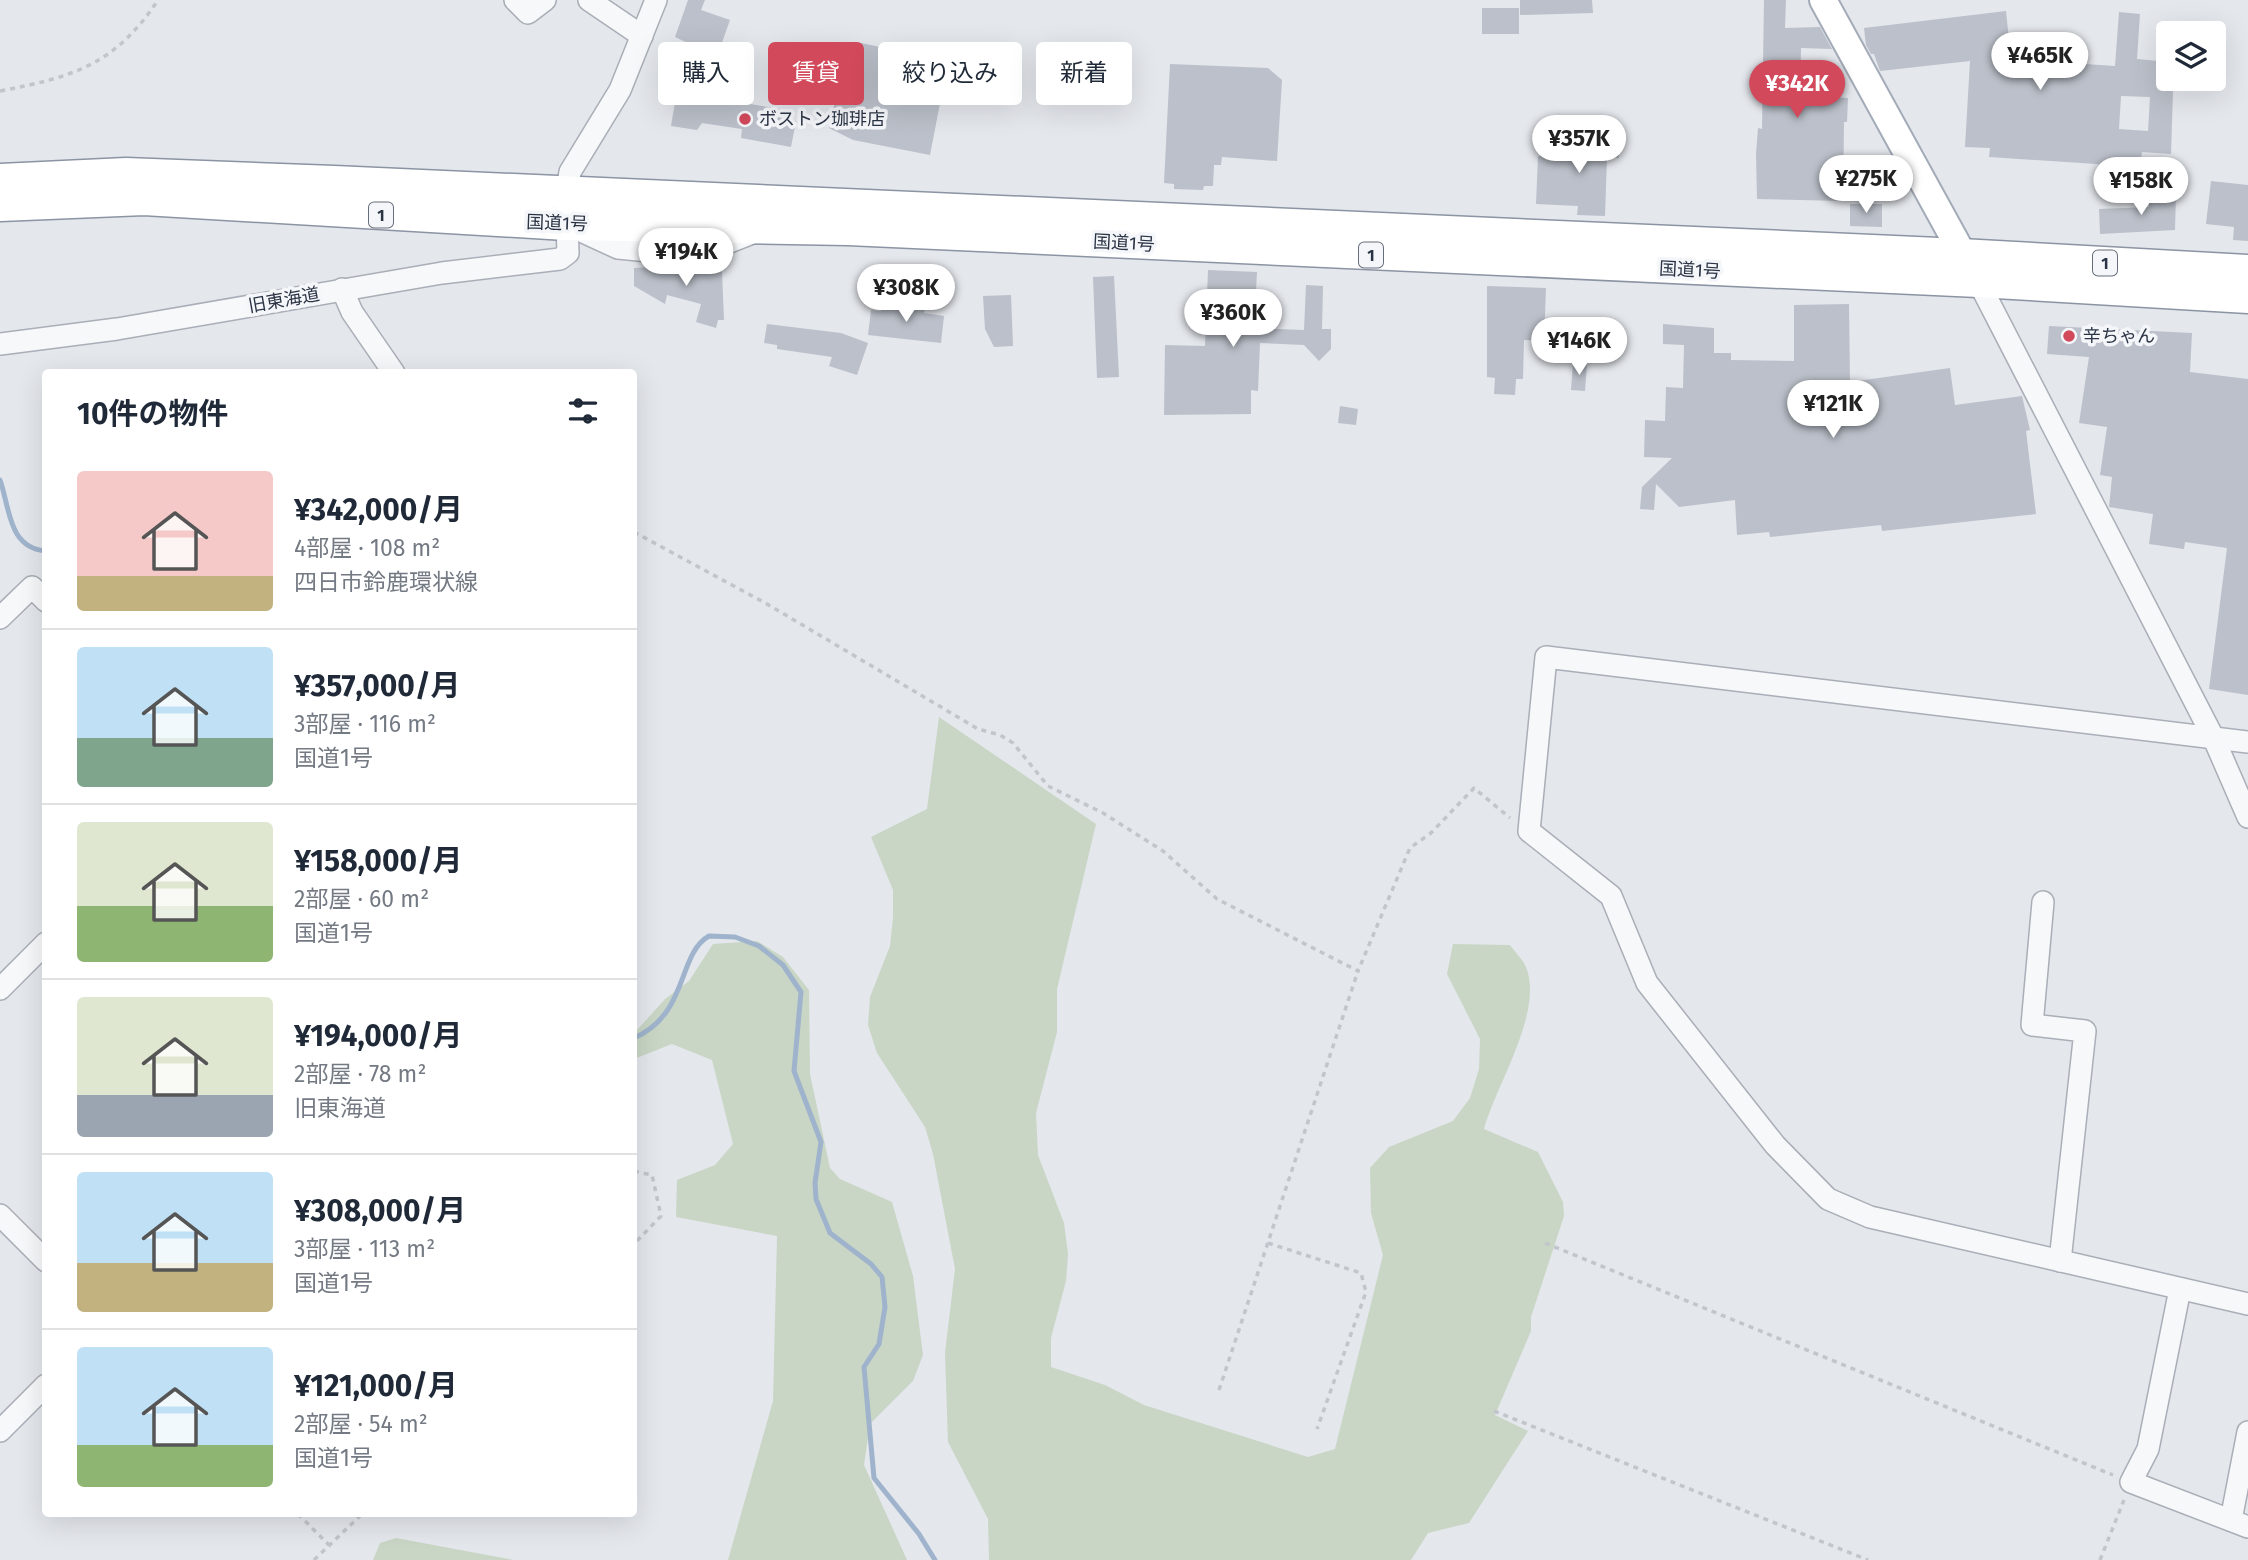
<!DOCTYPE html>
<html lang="ja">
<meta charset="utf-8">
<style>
:root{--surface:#fff;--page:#f6f6f7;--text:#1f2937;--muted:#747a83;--line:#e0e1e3;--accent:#d1495b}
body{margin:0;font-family:"Fira Sans","Noto Sans JP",sans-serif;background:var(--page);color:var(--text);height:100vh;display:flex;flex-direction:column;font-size:26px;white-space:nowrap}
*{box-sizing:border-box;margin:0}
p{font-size:23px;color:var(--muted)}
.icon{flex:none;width:38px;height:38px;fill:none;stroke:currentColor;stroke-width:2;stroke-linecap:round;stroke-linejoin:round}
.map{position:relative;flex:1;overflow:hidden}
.side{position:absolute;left:42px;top:369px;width:595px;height:1148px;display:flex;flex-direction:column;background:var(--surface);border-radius:7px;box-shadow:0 7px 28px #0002}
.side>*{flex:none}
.hud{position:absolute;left:658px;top:42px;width:665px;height:63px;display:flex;gap:14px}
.tools{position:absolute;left:2156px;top:21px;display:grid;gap:14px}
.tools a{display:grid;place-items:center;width:70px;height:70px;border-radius:7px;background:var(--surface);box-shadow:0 7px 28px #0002;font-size:35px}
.price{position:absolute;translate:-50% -60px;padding:0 16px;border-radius:24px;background:#fff;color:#222;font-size:23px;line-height:46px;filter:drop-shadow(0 2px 4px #0008)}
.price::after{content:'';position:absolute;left:50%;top:42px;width:21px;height:16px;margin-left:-10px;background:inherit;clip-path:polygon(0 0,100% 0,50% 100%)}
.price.on{background:var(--accent);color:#fff}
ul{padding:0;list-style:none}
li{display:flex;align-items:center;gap:21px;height:175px;padding:0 35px}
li+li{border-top:2px solid var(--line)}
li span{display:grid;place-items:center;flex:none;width:196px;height:140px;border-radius:7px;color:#555}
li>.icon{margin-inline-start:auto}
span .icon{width:84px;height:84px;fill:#fffc;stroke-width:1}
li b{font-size:30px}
h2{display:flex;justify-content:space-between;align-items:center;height:84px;padding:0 35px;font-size:30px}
.chip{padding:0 24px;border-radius:7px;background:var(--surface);box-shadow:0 7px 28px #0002;font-size:24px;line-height:63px}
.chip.on{background:var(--accent);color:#fff}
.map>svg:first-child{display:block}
.green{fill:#c9d6c5}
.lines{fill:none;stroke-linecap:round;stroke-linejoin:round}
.stream{stroke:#9fb4cc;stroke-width:5}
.building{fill:#bbc0ca;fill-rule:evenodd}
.minor-casing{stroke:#a9aeb7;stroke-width:24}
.major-casing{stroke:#a3abb8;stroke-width:30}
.highway-casing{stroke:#8b94a3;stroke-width:35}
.path{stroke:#c2c5cb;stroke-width:3.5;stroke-dasharray:5 5;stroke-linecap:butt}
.minor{stroke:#f7f8fa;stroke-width:21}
.major{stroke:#fff;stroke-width:26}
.highway{stroke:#fff;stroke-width:32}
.poi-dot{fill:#d1495b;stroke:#f4f6f9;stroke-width:2.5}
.labels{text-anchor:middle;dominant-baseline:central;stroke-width:7;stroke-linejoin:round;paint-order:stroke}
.shield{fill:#f4f6f9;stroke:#676e7b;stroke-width:2}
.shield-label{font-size:16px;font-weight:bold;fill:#2b3445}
.poi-label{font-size:18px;fill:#2b3445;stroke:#f4f6f9;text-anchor:start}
.street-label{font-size:18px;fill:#2b3445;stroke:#f4f6f9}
</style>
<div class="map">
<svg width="2248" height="1560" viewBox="0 0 2248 1560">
<rect width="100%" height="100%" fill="#e4e7ec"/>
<g class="green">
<path d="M 939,717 L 1096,824 L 1057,989 L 1057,1032 L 1036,1113 L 1038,1155 L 1064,1223 L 1068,1254 L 1066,1281 L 1051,1338 L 1051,1367 L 1105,1385 L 1144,1405 L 1308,1457 L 1335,1449 L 1383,1255 L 1371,1213 L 1370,1168 L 1389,1147 L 1453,1121 L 1470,1098 L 1479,1069 L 1480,1039 L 1447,974 L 1453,944 L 1510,945 C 1515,952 1523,960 1526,967 C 1544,1012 1496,1085 1484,1129 L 1538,1152 L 1563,1202 L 1564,1216 L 1531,1317 L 1531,1331 L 1495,1415 L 1528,1431 L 1469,1523 L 1428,1533 L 1411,1560 L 989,1560 L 988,1519 L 948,1442 L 945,1353 L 955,1269 L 933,1154 L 925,1127 L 877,1053 L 868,1025 L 870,997 L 890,946 L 893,918 L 893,890 L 871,837 L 927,809 Z"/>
<polygon points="757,941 783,957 809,990 810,1074 830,1168 840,1179 892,1202 913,1276 923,1355 913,1381 870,1424 864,1465 907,1560 728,1560 773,1401 777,1236 676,1217 677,1180 715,1165 733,1144 712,1060 672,1044 634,1059 634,1030 637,1030 665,999 689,981 713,944"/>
<polygon points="396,1538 514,1560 373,1560 380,1543"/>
</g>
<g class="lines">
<g class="stream">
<path d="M 0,480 C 10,508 8,548 46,551"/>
<path d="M 634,1038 C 689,1014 677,954 709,936 L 735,937 L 759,946 L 783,965 L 801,992 L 794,1071 L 821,1142 L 815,1183 L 816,1199 L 830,1233 L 871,1264 L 882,1277 L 885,1307 L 879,1344 L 864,1367 L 874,1478 L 919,1534 L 935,1560"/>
</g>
</g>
<g class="building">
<polygon points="688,0 705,0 701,10 730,20 720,48 712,45 697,86 707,88 706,97 781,109 780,117 796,121 791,147 741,138 742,129 702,123 697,130 671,126 678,84 692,45 675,37"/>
<polygon points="1520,0 1592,0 1593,13 1520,15"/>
<polygon points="1764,0 1786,0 1785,28 1820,27 1832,49 1801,48 1800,95 1848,98 1847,122 1844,122 1843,201 1757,199 1756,154 1758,128 1762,129"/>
<rect x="1482" y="8" width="37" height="26"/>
<path d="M 2006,11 L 2011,59 L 2115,66 L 2119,12 L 2140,14 L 2137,59 L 2158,61 L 2158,90 L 2173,91 L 2171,154 L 2142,152 L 2141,159 L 2127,158 L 2126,166 L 1989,157 L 1990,148 L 1965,147 L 1970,61 L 1880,71 L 1874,54 L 1871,54 L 1866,45 L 1864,28 ZM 2121,96 L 2150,97 L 2148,131 L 2119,129 Z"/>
<polygon points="861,43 913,54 906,85 942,93 930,155 853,140 829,128 839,83 847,85 853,57 857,58"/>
<polygon points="1170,64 1268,68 1282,80 1277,161 1222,157 1221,165 1214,165 1213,186 1204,186 1203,190 1174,189 1174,184 1164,183"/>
<polygon points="1581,130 1620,131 1619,158 1607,158 1605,216 1577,215 1578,206 1536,204 1538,156 1581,157"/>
<polygon points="2211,181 2248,185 2248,241 2233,240 2234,227 2206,224"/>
<polygon points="2176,193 2175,230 2100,234 2099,209 2149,207 2149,194"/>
<polygon points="1850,204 1882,204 1882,227 1850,226"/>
<polygon points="688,263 722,272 724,320 718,320 716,328 696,322 701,304 667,295 665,304 634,286 634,268 674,266 686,269"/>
<polygon points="1208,270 1257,272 1254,328 1304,330 1306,285 1323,286 1322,329 1331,329 1331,349 1319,361 1304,345 1260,343 1258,391 1251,390 1251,414 1164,415 1165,345 1205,346"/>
<polygon points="1114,276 1119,377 1097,378 1093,277"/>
<polygon points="1487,286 1546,288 1544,341 1524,340 1523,379 1516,379 1515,395 1494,394 1495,378 1487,377"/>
<polygon points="1011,295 1013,346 994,347 985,329 983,296"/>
<polygon points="882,304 925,309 924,313 944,316 941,343 868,335 871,310 881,311"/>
<polygon points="1849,304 1850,382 1950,368 1955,405 2022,396 2030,430 2026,431 2036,514 1882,531 1881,525 1770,537 1769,532 1737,535 1735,500 1679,507 1656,484 1654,510 1640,509 1642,487 1672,458 1644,457 1645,420 1665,421 1666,387 1683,388 1684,345 1663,344 1663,324 1714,328 1714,353 1731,353 1731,360 1794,361 1794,305"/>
<polygon points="767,324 841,333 868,343 857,375 829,366 832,357 777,349 777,345 764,343"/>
<polygon points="2049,326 2192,333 2190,372 2248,379 2248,695 2209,689 2227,548 2185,542 2184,549 2149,544 2153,514 2109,507 2112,477 2100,475 2107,427 2079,423 2089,357 2047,354"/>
<polygon points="1573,363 1587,364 1585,391 1571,390"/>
<polygon points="1340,406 1358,409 1356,425 1338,423"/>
</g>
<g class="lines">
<g class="minor-casing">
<g id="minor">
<polyline points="515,0 528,13 545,0"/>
<polyline points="589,0 642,36"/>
<polyline points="581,231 618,248 649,251 709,250 755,232"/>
<polyline points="1978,281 2214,739 2248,817"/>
<polyline points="342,289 352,312 394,373"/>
<polyline points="0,344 117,329 442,273 560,259 568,253 566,195 570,172 620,90 656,0"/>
<polyline points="0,618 32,587 46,601"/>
<polyline points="2248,742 1546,657 1529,831 1611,896 1647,983 1775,1145 1828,1199 1870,1217 2248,1304"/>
<polyline points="2043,902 2032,1025 2085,1031 2060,1261"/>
<polyline points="0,989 46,943"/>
<polyline points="0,1215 46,1261"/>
<polyline points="2180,1289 2148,1449 2131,1482 2248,1527"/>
<polyline points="0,1431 46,1385"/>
<polyline points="2231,1520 2248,1432"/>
</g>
</g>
<g class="major-casing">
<polyline id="major" points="1823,0 1972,271"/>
</g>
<g class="highway-casing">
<g id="highway">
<polyline points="0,180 126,174 334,182 1961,255 2248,271"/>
<polyline points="0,205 144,199 566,224 848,229 1978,281 2248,297"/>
</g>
</g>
<g class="path">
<path d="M 0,91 C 73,77 115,65 158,0"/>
<polyline points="634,532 767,604 978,729 1000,735 1013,743 1048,786 1103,813 1163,851 1217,899 1358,971 1410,848 1431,833 1474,788 1510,818"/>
<polyline points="634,1171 652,1175 661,1216 634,1244"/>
<polyline points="1268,1243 1361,1273 1366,1292 1317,1429"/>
<polyline points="1545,1243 2113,1475"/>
<polyline points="1219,1390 1358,971"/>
<polyline points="1494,1411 1868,1560"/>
<polyline points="298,1514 329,1545"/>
<polyline points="314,1560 362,1514"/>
<polyline points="2100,1560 2124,1500"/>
</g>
<use href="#minor" class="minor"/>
<use href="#major" class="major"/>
<use href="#highway" class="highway"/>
</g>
<g class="poi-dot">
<circle cx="745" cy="119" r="7"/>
<circle cx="2069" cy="336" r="7"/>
</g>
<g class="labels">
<g class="shield">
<rect x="369" y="202.5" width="24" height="25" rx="5"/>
<rect x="1359" y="242.5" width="24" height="25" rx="5"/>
<rect x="2093" y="250.5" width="24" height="25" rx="5"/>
</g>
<g class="shield-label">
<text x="381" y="215">1</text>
<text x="1371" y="255">1</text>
<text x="2105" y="263">1</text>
</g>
<g class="poi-label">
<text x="759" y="119">ボストン珈琲店</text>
<text x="2083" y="336">辛ちゃん</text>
</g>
<g class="street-label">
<text transform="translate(557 223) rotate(2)">国道1号</text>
<text transform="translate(1124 243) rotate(3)">国道1号</text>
<text transform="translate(1690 270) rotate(3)">国道1号</text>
<text transform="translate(284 300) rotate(-10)">旧東海道</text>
</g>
</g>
</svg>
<div class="tools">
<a><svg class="icon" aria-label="layers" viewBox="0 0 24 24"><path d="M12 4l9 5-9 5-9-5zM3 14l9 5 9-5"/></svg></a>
</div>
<b class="price" style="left:2040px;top:92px">¥465K</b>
<b class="price on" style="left:1797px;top:120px">¥342K</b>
<b class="price" style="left:1579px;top:175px">¥357K</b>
<b class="price" style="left:1866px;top:215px">¥275K</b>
<b class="price" style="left:2141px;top:217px">¥158K</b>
<b class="price" style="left:686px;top:288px">¥194K</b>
<b class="price" style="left:906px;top:324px">¥308K</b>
<b class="price" style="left:1233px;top:349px">¥360K</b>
<b class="price" style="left:1579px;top:377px">¥146K</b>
<b class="price" style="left:1833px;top:440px">¥121K</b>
<div class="hud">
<a class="chip">購入</a>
<a class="chip on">賃貸</a>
<a class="chip">絞り込み</a>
<a class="chip">新着</a>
</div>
<section class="side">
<h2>10件の物件<svg class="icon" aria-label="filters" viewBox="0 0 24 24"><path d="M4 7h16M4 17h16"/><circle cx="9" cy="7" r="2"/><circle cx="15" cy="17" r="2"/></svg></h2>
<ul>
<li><span style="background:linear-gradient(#f6c9c9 75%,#c2b280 0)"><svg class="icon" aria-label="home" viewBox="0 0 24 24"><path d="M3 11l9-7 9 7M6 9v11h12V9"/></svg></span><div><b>¥342,000/月</b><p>4部屋 · 108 m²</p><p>四日市鈴鹿環状線</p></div></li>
<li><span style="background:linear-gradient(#bfe0f5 65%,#7fa58c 0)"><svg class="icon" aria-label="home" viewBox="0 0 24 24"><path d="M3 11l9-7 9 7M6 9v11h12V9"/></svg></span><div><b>¥357,000/月</b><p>3部屋 · 116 m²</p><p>国道1号</p></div></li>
<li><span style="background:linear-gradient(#dfe7d0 60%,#8fb573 0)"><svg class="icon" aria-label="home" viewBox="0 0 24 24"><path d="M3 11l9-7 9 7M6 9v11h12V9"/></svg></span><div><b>¥158,000/月</b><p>2部屋 · 60 m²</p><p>国道1号</p></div></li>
<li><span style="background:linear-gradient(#dfe7d0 70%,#9aa5b1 0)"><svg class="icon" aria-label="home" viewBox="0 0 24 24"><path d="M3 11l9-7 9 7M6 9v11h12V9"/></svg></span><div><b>¥194,000/月</b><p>2部屋 · 78 m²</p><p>旧東海道</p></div></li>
<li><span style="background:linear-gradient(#bfe0f5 65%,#c2b280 0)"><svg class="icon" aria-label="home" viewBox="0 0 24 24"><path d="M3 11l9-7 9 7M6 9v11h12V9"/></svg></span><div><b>¥308,000/月</b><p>3部屋 · 113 m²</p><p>国道1号</p></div></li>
<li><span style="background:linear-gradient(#bfe0f5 70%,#8fb573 0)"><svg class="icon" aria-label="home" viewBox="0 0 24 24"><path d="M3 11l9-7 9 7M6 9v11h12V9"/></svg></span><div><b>¥121,000/月</b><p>2部屋 · 54 m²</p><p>国道1号</p></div></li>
</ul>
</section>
</div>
